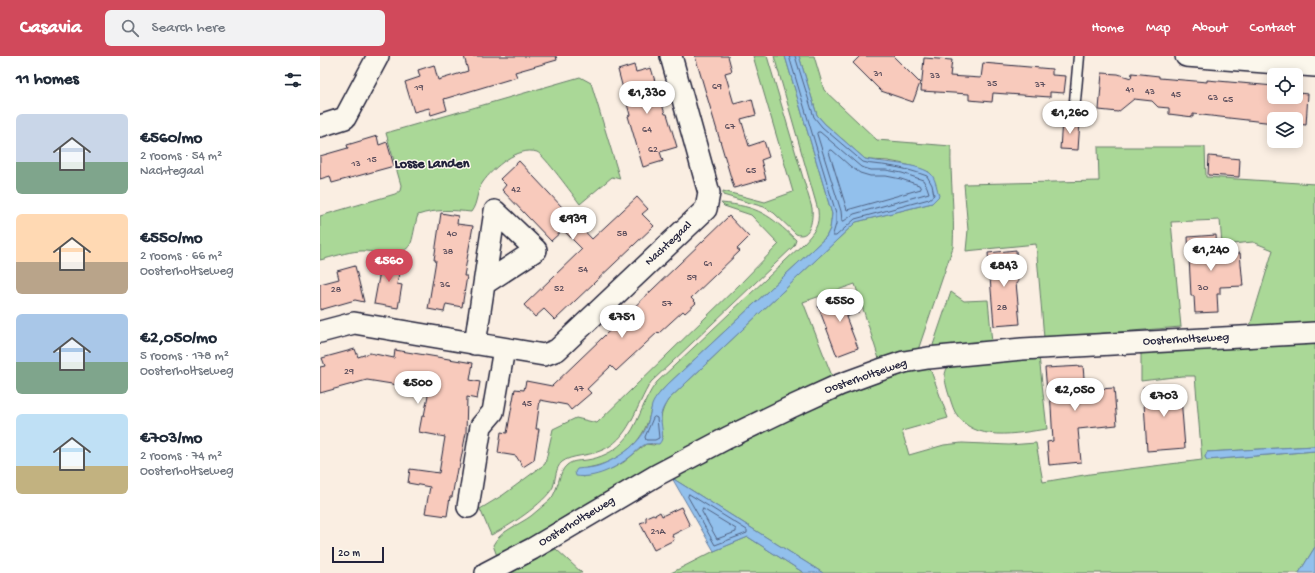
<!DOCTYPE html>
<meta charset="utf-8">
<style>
:root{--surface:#fff;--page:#f2f2f3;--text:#1f2937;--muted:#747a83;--accent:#d1495b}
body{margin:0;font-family:"Gochi Hand",sans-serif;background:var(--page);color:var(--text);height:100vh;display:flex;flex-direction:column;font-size:15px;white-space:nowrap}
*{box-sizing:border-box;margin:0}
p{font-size:13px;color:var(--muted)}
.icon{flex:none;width:22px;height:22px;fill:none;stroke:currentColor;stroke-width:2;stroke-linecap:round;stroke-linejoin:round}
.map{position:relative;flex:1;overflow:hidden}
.panel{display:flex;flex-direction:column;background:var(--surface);width:320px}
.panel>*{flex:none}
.fabs{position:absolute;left:947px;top:12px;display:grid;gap:8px}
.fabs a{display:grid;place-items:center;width:36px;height:36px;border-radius:6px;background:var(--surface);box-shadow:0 2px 10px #0003;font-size:20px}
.scale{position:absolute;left:12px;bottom:10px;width:52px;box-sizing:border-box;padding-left:4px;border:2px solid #22223b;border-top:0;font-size:11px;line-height:14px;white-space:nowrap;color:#22223b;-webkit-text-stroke:3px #fbf7ec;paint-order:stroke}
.price{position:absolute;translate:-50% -34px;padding:0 9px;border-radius:14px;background:#fff;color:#222;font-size:13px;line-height:26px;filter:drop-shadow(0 1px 2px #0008)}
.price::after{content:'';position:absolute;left:50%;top:24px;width:12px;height:9px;margin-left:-6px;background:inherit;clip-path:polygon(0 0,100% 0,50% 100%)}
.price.active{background:var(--accent);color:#fff}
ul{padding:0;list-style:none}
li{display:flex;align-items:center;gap:12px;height:100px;padding:0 16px}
li span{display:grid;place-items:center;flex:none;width:112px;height:80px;border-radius:6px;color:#555}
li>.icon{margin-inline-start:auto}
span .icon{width:48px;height:48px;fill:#fffc;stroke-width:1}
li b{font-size:17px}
h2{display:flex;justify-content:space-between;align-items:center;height:48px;padding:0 16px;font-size:17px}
header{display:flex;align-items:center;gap:24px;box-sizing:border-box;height:56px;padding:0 20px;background:var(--accent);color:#fff}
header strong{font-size:19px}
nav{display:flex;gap:22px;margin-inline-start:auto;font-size:14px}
.search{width:280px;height:36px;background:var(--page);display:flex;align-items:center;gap:10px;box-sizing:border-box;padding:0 14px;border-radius:6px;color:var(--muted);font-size:15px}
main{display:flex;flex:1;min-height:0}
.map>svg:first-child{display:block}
.green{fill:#aad897;stroke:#667d69}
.water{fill:#92c0ec;stroke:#6581a5}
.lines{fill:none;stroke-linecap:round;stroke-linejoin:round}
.shore{stroke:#4f6182;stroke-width:1}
.building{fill:#f8cabc;stroke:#22223b}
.service-casing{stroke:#22223b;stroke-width:13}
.minor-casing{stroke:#22223b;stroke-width:24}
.service{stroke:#fbf7ec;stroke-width:10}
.minor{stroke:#fbf7ec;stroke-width:21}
.labels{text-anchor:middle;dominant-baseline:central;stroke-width:3;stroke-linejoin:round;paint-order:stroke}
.number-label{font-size:10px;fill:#584c5b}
.street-label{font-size:12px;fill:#22223b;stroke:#fbf7ec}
.quarter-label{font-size:14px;font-weight:bold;fill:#22223b;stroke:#fbf7ec}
</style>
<header>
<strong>Casavia</strong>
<div class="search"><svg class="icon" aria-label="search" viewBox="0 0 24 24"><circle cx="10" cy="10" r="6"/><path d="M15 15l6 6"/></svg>Search here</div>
<nav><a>Home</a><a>Map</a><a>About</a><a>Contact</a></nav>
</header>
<main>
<section class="panel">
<h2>11 homes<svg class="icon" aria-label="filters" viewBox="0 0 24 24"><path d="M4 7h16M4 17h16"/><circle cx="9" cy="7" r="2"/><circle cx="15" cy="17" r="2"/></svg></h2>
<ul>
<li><span style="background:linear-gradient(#c9d6e8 60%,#7fa58c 0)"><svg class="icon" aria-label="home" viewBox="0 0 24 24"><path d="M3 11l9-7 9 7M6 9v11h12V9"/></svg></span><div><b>€560/mo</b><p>2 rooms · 54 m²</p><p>Nachtegaal</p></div></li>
<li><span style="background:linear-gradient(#ffd9b3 60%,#b9a48a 0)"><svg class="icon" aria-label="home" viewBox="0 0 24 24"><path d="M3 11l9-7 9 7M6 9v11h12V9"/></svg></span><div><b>€550/mo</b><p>2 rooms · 66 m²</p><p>Oosterholtseweg</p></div></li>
<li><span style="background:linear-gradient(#a9c7e8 60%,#7fa58c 0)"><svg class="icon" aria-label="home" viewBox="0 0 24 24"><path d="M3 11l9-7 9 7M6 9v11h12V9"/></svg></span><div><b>€2,050/mo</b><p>5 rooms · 178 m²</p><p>Oosterholtseweg</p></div></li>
<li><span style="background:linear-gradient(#bfe0f5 65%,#c2b280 0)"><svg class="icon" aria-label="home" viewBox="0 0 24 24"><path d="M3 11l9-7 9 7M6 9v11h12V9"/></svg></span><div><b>€703/mo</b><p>2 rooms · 74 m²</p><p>Oosterholtseweg</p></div></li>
</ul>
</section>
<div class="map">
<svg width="995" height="517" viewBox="0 0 995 517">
<rect width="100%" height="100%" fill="#faeee2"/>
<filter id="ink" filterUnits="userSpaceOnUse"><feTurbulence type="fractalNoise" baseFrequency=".025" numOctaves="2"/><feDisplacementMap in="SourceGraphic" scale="8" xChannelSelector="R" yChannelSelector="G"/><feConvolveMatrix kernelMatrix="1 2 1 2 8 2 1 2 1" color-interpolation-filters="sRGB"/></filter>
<g filter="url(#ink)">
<g class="green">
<path d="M 433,0 L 447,0 L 492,152 C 493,161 491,184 476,178 L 454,157 L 444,151 L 403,139 L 403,135 L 445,146 L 473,136 Z"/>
<path d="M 454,0 L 465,0 L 512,158 L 510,173 L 506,181 L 347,329 C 342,334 337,340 334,346 C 330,353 330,362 326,370 C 317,393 290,409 266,412 L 263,421 L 276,418 L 293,412 L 304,406 L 326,388 L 334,389 L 343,381 C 339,368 340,356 348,344 L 536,166 L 612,147 L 609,116 C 596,111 582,107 568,105 C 560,104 553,105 545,103 L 505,68 L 497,59 L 479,0 L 494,0 L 504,34 L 557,84 L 631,90 C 630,124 635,157 633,191 L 597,297 L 560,306 L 535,228 L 483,246 L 512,320 L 431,361 L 330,414 L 247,459 L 222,476 L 177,500 L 173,489 C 180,475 199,469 211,460 C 217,455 224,449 230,444 C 239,434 238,416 247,409 C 253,404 260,405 267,404 C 280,402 293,396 302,387 C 319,371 322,344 337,326 L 483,188 C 494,176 500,170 498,154 Z"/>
<path d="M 260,21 L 271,27 L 300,123 L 292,121 L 260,148 C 253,139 224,99 217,96 C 198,90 173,112 163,126 C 156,135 158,147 151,156 C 133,154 115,153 98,159 C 95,166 93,185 90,189 C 80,204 55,194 40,195 C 26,196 13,201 0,204 L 0,160 L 75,138 L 80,135 L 81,129 L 66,77 Z"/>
<polygon points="778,91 885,91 886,121 995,128 995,269 929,273 953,194 933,186 902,189 900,164 851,166 861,271 724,282 716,188 646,195 648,174 644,128 779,125"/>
<path d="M 401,147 C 438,150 450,159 476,184 L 474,190 L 331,326 C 315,351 310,384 280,395 C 269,400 251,399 242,406 C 235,412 236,423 233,431 C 225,447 187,472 171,479 L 160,453 L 183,439 L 225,408 L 233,373 L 256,362 L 277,367 L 420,228 L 459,188 L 431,159 L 404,150 Z"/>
<polygon points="631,236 644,245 668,244 672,287 616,293 613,289"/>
<polygon points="995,283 995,390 887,396 885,401 887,404 995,395 995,491 979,517 503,517 352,422 497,347 603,309 611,315 628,362 582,375 589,399 624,389 642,387 689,389 716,387 723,426 770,418 882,404 875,320 862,320 821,325 821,292"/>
<path d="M 719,300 L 727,373 C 697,377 654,388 635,356 C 632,350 630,342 628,336 C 625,325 622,316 631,307 Z"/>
<polygon points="428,481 484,517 351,517 394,495"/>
<polygon points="236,493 262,517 187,517"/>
</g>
<g class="water">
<path d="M 465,0 L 479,0 L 497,59 L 505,68 L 545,103 C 560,107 602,107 612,119 C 616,125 617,133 619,140 L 612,147 L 536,166 L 348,344 C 345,349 342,353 341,359 C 340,369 346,381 339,388 C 335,388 330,387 326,388 C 321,390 316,396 311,400 C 296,412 275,423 256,420 L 255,416 L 257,413 C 264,412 272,412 278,410 C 298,403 319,389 327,370 C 329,363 330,356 332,349 C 335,341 342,335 347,329 L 506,181 L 510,173 L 512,158 Z"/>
<polygon points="995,390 995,395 887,404 885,401 887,396"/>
<polygon points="352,422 503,517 484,517 428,481 394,495"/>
<polygon points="995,491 995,517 979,517"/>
</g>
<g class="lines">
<g class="shore">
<path d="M 469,0 L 516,157 L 516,168 L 513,178 L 513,180 L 516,180 L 535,163 L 609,143 L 614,139 L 612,129 L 607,120 C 594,115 582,112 569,110 C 560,108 552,109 543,106 L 502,71 L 494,61 L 475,0"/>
<polygon points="498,76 500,76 541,111 551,114 566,114 582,117 603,124 607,131 609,137 534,158 524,165 522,165 521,155 497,78"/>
<polygon points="510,94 512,94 530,110 540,117 550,120 566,120 581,123 599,129 601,133 527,154 509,96"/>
<polygon points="335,361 337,362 339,382 335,384 326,384 325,381 333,362"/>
<polygon points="369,438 427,474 427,477 395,489 368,441"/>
<polygon points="383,453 416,473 416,476 397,483 382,456"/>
</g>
</g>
<g class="building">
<polygon points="144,0 236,0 237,4 195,16 197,21 124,43 127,54 111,59 109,52 94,56 85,26 100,21 98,14 114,9 118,24 148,15"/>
<polygon points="375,0 408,0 412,15 405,17 414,48 432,43 436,59 421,63 429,90 444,85 449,101 441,104 446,123 414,132"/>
<polygon points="540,0 573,0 600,27 593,46 561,35 533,7"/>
<polygon points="604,2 632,4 630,20 661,22 663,7 732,13 732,19 746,20 744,37 730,36 730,41 673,37 672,46 649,44 649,38 601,35"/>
<polygon points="314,9 316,16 331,12 345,58 347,58 357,91 340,96 343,105 323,111 308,60 310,59 298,14"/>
<polygon points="782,17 798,18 811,22 812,17 839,20 839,22 887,26 887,24 954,30 954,41 976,41 976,32 978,32 978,37 988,38 986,69 976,68 976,63 954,63 954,67 873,58 873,61 849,58 849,52 838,51 832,45 814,43 798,56 779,54"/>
<polygon points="742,64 760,65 758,94 740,93"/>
<polygon points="57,80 59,89 67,86 74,110 12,127 10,120 0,123 0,100 28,92 27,89"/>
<polygon points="889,100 920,103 919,121 888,119"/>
<polygon points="199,105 272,183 317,141 328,153 322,158 334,170 235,264 224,253 215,261 204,249 262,193 243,174 231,185 182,134 186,129 180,123"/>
<polygon points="121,157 138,160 137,168 153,170 144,220 147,220 142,251 126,248 124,256 108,253 116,204 114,204"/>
<polygon points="409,160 429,181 417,193 420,195 371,242 376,247 365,257 363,255 339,277 338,276 296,315 291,310 267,333 271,337 251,354 247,349 220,344 216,373 219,373 214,404 203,411 196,400 178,397 181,376 187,377 195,333 204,334 206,325 232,330"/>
<polygon points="896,179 897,199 920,197 923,230 900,231 900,238 897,238 898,256 875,257 874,240 871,240 868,181"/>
<polygon points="696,194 698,227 696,227 700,268 674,270 668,197"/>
<polygon points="63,199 82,202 77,228 82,229 78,252 54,248"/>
<polygon points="35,210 44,246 35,244 0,254 0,228 19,223 17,215"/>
<polygon points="532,237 539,256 526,261 538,292 517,300 498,250"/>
<polygon points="35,293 38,301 50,297 74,302 75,294 153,307 150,324 160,326 157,343 147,341 146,377 139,413 137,413 132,441 130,441 127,460 105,457 110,431 88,427 90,413 119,417 125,381 99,376 102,360 104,360 109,334 47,324 0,337 0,311 5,310 2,302"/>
<polygon points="763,310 765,334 794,332 797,369 758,373 761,406 729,409 727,386 733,385 730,334 727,335 725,312"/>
<polygon points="860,329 865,392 827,395 823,331"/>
<polygon points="361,451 370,470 352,479 354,484 334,494 320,467 326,465 326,461 333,458 335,459 340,456 342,460"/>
</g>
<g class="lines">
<g class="service-casing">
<polyline id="service" points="755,45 759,0"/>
</g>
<g class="minor-casing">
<g id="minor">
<polyline points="866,0 995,10"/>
<polyline points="0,70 25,62 58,0"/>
<polyline points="0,276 34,267 224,299 237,294 386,153 389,137 351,0"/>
<polyline points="155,288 175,155 216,194 164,228"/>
<polyline points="148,451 161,370 173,356 184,293"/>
<polyline points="166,517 212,493 337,419 407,382 471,351 519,329 560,314 584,306 608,302 702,293 995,277"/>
</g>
</g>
<use href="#service" class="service"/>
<use href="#minor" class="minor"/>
</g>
</g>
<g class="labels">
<g class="number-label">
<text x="558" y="18">31</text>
<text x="615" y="20">33</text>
<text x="672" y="28">35</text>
<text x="720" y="29">37</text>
<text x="397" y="31">69</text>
<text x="99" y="32">19</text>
<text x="810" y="34">41</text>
<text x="830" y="36">43</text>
<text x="856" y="39">45</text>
<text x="893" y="42">63</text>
<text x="908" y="44">65</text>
<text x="410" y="71">67</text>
<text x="327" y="74">64</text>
<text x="333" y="94">62</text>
<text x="52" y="104">15</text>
<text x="36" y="108">13</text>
<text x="431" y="115">65</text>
<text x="196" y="134">42</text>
<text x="132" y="178">40</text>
<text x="302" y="178">58</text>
<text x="128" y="196">38</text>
<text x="388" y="208">61</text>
<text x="263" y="214">54</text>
<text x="372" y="222">59</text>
<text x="125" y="229">36</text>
<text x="883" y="232">30</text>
<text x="239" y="233">52</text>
<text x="16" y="234">28</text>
<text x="347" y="248">57</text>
<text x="682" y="252">28</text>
<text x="29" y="316">29</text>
<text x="259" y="333">47</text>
<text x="207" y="348">45</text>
<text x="338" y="476">21A</text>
</g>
<g class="street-label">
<text transform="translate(349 188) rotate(-43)">Nachtegaal</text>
<text transform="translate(866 284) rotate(-3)">Oosterholtseweg</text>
<text transform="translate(546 321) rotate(-19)">Oosterholtseweg</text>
<text transform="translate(257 466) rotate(-31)">Oosterholtseweg</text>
</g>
<g class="quarter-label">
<text x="112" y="108">Losse Landen</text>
</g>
</g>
</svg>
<div class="fabs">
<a><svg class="icon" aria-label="locate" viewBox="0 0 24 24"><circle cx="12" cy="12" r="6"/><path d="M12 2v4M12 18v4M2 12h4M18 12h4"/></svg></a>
<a><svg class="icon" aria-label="layers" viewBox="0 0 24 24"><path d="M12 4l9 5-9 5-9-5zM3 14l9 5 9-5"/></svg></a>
</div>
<div class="scale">20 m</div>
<b class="price" style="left:327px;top:59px">€1,330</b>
<b class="price" style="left:750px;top:79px">€1,260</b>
<b class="price" style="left:253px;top:185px">€939</b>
<b class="price" style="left:891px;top:216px">€1,240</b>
<b class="price active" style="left:69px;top:227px">€560</b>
<b class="price" style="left:684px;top:232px">€843</b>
<b class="price" style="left:520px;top:267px">€550</b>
<b class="price" style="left:302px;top:283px">€751</b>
<b class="price" style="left:98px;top:349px">€500</b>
<b class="price" style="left:755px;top:356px">€2,050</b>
<b class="price" style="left:844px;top:362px">€703</b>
</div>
</main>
